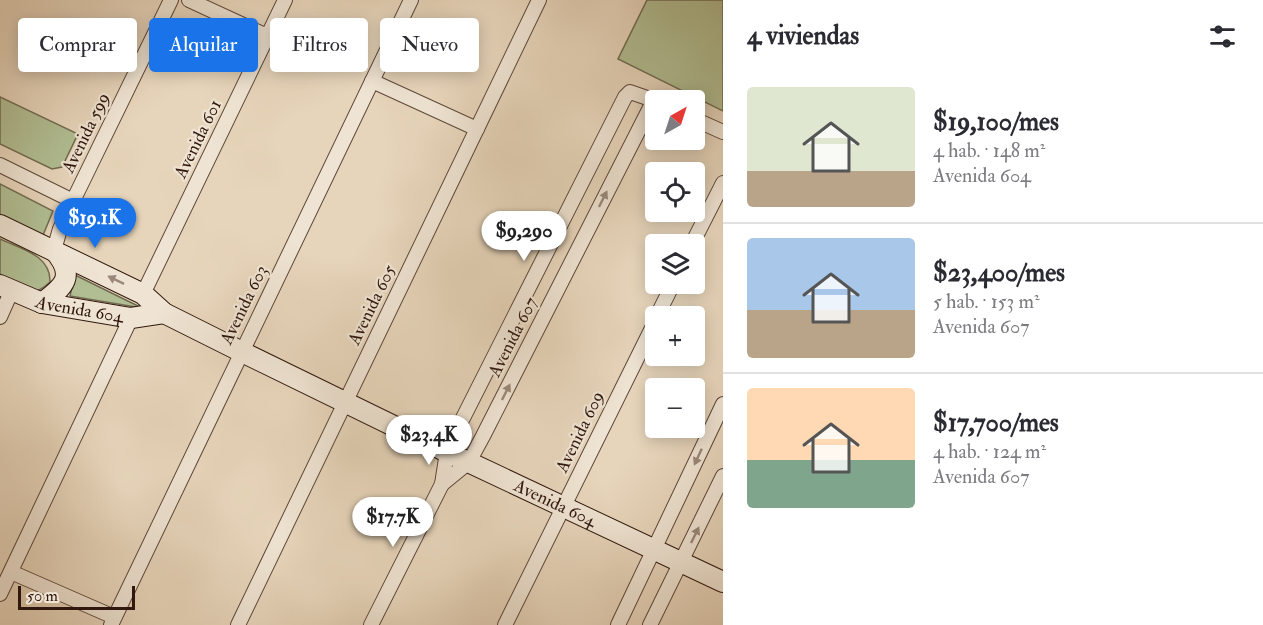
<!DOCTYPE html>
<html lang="es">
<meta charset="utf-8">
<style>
:root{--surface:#fff;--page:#f2f2f3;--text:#2b2b33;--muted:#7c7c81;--line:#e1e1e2;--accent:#1a73e8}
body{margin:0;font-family:"IM FELL Double Pica",serif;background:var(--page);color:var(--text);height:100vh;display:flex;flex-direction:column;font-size:22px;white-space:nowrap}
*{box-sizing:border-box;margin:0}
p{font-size:20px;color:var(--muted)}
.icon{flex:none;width:33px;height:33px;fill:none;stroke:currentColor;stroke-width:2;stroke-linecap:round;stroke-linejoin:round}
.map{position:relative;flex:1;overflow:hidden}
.side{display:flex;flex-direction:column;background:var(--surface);width:540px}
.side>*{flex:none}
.hud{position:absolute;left:18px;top:18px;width:570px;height:54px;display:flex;gap:12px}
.needle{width:39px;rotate:39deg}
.buttons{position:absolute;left:645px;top:90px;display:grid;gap:12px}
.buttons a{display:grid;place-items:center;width:60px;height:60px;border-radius:6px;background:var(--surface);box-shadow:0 3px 15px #0003;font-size:30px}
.scale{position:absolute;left:18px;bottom:15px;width:117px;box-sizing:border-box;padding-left:6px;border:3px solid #31180f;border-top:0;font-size:16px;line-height:21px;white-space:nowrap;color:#31180f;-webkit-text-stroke:4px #efe4d3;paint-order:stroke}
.price{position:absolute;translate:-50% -51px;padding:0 14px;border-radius:21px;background:#fff;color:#222;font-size:20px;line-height:39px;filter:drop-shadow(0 2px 3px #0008)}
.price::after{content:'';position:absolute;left:50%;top:36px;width:18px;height:14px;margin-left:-9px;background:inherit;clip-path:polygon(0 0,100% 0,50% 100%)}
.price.selected{background:var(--accent);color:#fff}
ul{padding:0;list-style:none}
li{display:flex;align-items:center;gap:18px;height:150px;padding:0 24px}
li+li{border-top:2px solid var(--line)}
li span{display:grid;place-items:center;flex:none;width:168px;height:120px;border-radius:6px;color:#555}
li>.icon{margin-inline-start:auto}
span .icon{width:72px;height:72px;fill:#fffc;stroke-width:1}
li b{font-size:26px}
h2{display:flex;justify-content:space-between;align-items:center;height:72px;padding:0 24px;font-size:26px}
.chip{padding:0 21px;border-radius:6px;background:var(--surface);box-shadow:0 3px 15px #0003;font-size:21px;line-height:54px}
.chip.selected{background:var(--accent);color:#fff}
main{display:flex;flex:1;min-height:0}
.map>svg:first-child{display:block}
.green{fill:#b1be93;stroke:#716b51;stroke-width:1.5}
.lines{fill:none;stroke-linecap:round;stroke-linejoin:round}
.street-casing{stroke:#5e473a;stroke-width:16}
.secondary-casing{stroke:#31180f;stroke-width:22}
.street{stroke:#efe4d3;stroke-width:14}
.secondary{stroke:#efe4d3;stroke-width:20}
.oneway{fill:#9a887b}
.labels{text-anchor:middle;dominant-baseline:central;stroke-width:4.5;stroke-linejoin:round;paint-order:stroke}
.street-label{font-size:18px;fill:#31180f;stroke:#efe4d3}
</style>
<main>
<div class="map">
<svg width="723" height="625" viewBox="0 0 723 625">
<rect width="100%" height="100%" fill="#e7d5bb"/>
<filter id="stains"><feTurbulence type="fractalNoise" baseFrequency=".00333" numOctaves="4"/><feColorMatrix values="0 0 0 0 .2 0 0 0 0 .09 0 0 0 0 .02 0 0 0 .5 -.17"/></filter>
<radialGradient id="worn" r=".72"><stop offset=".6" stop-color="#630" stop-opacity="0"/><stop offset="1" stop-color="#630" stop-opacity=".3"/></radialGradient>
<g class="green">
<polygon points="647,0 723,0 723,111 618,59"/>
<polygon points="0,97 78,134 62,167 52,169 0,144"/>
<polygon points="0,184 53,211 41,240 0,220"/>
<path d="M 0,239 C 21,249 51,255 50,282 C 31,300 21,290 0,280 Z"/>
<polygon points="75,275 142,308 70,296"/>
</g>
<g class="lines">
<g class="street-casing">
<g id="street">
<polyline points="189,0 267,36"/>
<polyline points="372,81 477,129"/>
<polyline points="694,119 723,132"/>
<polyline points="0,165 73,201"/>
<polyline points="692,244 723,183"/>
<polyline points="54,250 60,229 73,201 171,0"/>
<polyline points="143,294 285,0"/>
<polyline points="657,316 673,284"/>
<polyline points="0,317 12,290"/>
<polyline points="442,484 469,462 483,436 654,100"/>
<polyline points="11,572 114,617"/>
<polyline points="0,594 131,318"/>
<polyline points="111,625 411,0"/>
<polyline points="238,625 539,0"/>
<polyline points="371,625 442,484 447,452 460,424 625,97 630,92 656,101"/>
<polyline points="505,625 656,320"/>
<polyline points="618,625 723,404"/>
<polyline points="650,625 723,476"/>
</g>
</g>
<g class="secondary-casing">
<g id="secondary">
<path id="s1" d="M 0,225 L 143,294 L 164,313 L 242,352 L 447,452 L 723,582"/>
<path id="s2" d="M 0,285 L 42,303 L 131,318 L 164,313"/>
<path d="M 42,303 C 65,286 76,276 54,250"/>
</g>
</g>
<use href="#street" class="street"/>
<use href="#secondary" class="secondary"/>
</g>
<defs><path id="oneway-solid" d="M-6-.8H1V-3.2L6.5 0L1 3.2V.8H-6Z" transform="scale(1.5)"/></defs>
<g class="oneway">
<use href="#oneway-solid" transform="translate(603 199) rotate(-63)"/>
<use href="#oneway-solid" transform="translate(116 280) rotate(-154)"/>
<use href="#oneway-solid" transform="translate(506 392) rotate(-63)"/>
<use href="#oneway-solid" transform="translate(698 457) rotate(115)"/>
<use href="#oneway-solid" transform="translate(695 535) rotate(-64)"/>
</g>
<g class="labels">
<g class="street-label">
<text transform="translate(86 133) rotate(-64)">Avenida 599</text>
<text transform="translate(198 139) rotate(-64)">Avenida 601</text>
<text transform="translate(244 305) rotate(-64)">Avenida 603</text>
<text transform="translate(372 305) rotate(-64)">Avenida 605</text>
<text stroke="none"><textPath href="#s2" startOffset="84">Avenida 604</textPath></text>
<text transform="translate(513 337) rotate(-63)">Avenida 607</text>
<text transform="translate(580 432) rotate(-64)">Avenida 609</text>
<text stroke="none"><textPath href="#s1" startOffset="622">Avenida 604</textPath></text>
</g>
</g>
<rect width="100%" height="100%" filter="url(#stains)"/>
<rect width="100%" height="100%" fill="url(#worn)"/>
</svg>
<div class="buttons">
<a><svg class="needle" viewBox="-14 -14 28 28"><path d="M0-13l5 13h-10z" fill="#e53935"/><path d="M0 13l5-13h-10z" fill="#7c7c81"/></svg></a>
<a><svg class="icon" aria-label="locate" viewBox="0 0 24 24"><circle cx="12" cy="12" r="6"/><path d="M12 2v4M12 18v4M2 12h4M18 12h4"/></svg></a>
<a><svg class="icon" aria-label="layers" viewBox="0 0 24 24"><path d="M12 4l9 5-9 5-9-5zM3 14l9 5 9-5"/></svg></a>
<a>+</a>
<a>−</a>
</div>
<div class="scale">50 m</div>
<b class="price selected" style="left:95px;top:249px">$19.1K</b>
<b class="price" style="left:524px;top:262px">$9,290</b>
<b class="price" style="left:429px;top:466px">$23.4K</b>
<b class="price" style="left:393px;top:548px">$17.7K</b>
<div class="hud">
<a class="chip">Comprar</a>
<a class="chip selected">Alquilar</a>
<a class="chip">Filtros</a>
<a class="chip">Nuevo</a>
</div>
</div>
<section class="side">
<h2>4 viviendas<svg class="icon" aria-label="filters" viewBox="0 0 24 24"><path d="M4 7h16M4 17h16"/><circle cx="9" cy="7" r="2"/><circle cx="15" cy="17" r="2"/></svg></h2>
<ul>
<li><span style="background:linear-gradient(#dfe7d0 70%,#b9a48a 0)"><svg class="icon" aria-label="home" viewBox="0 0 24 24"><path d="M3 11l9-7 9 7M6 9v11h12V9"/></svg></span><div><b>$19,100/mes</b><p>4 hab. · 148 m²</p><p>Avenida 604</p></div></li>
<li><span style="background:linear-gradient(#a9c7e8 60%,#b9a48a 0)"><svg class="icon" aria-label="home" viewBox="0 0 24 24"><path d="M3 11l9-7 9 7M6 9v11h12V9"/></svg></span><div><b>$23,400/mes</b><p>5 hab. · 153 m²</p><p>Avenida 607</p></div></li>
<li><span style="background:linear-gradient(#ffd9b3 60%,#7fa58c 0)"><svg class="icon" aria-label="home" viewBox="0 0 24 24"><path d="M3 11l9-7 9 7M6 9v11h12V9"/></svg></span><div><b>$17,700/mes</b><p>4 hab. · 124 m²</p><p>Avenida 607</p></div></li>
</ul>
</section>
</main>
